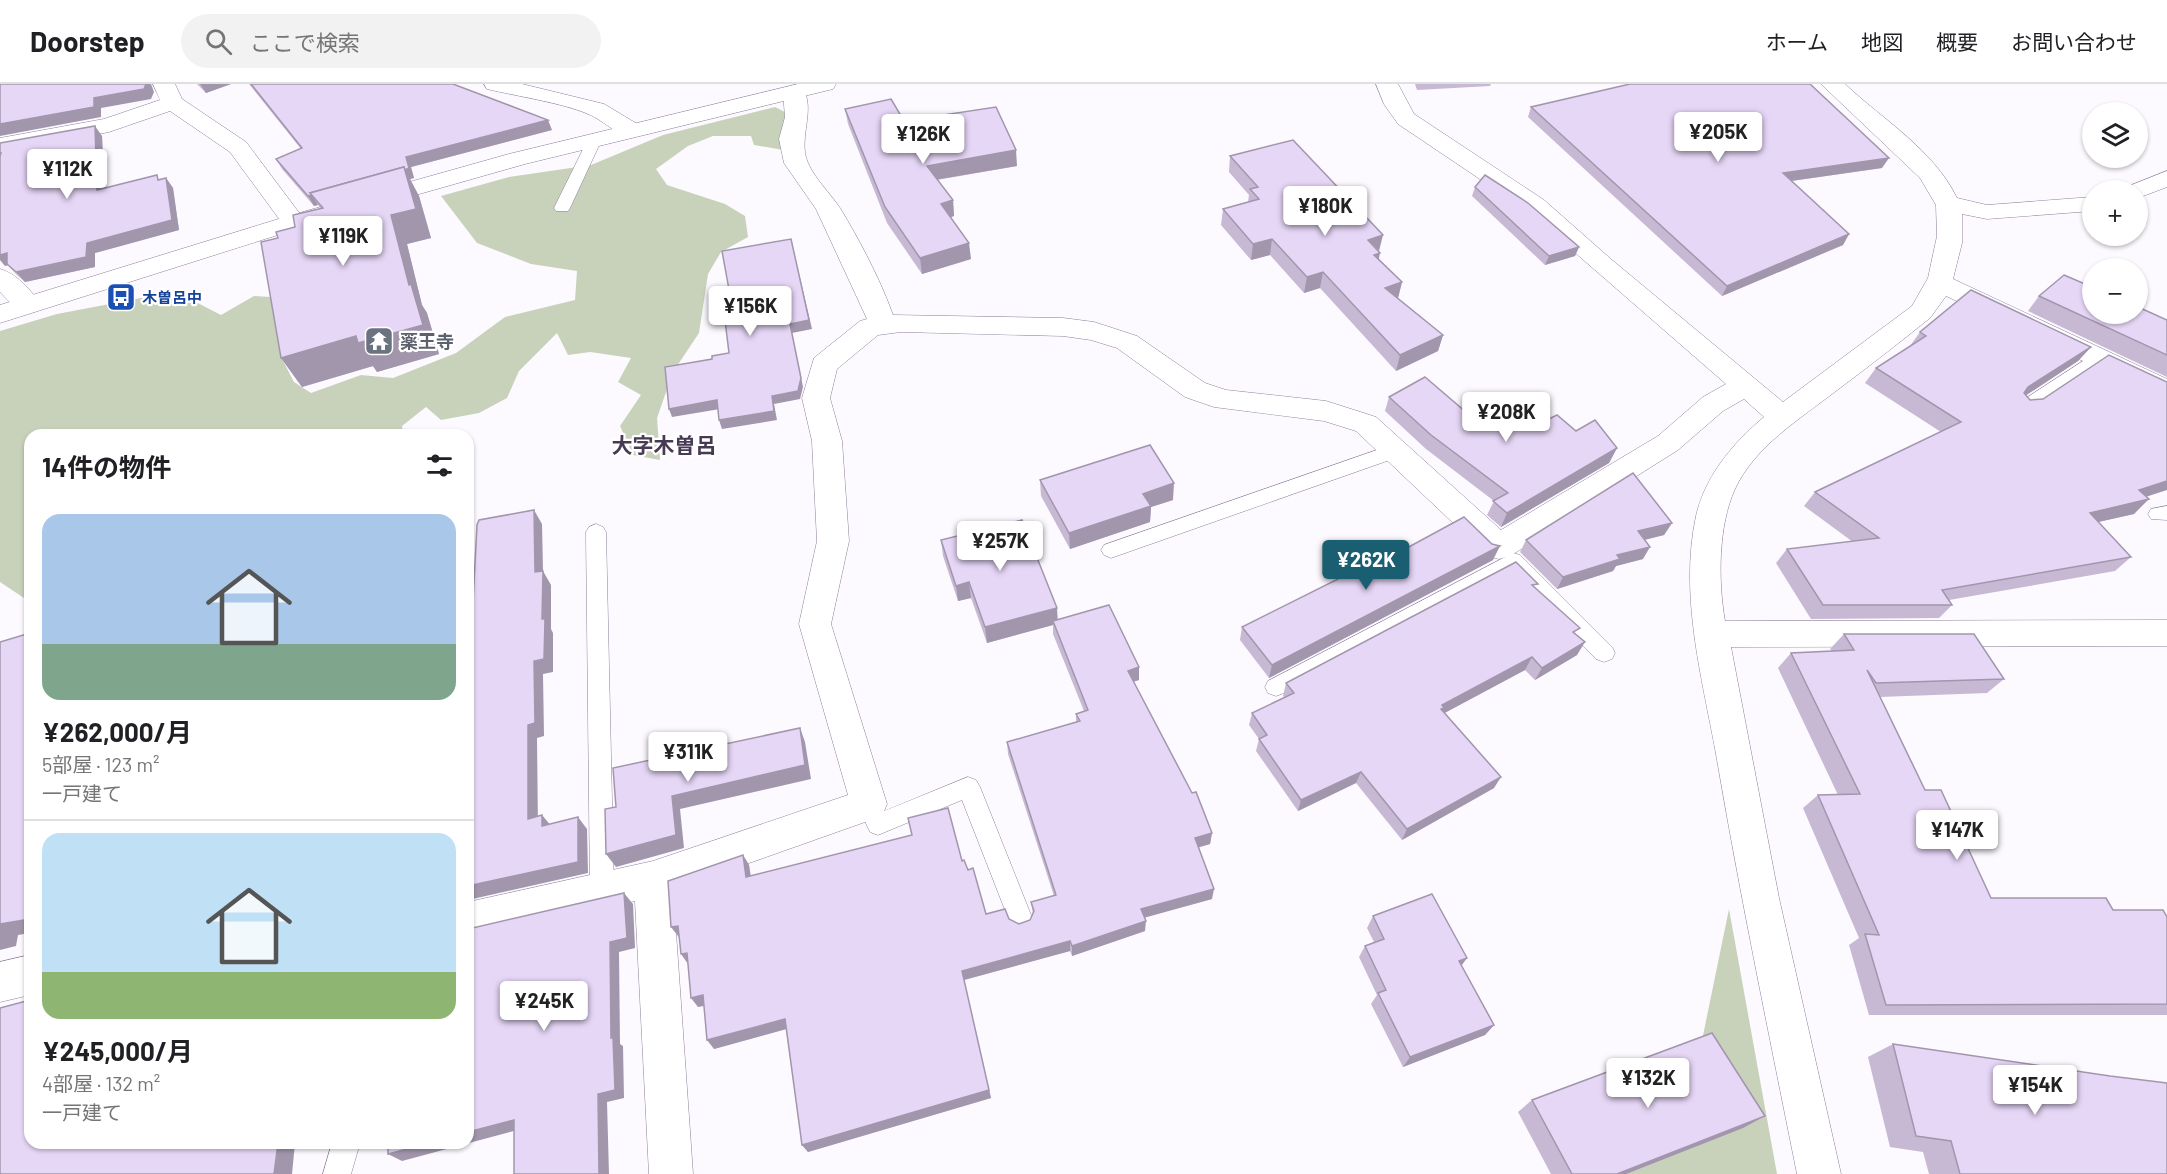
<!DOCTYPE html>
<html lang="ja">
<meta charset="utf-8">
<style>
:root{--surface:#fff;--page:#f2f2f2;--text:#202124;--muted:#757577;--line:#e0e0e0;--accent:#1a5e71}
body{margin:0;font-family:Barlow,"Noto Sans JP",sans-serif;background:var(--page);color:var(--text);height:100vh;display:flex;flex-direction:column;font-size:22px;white-space:nowrap}
*{box-sizing:border-box;margin:0}
p{font-size:20px;color:var(--muted)}
.icon{flex:none;width:33px;height:33px;fill:none;stroke:currentColor;stroke-width:2;stroke-linecap:round;stroke-linejoin:round}
.map{position:relative;flex:1;overflow:hidden}
.panel{position:absolute;left:24px;top:345px;width:450px;height:720px;display:flex;flex-direction:column;background:var(--surface);border-radius:18px;box-shadow:0 2px 4px #0004}
.panel>*{flex:none}
.tools{position:absolute;left:2082px;top:18px;display:grid;gap:12px}
.tools a{display:grid;place-items:center;width:66px;height:66px;border-radius:50%;background:var(--surface);box-shadow:0 2px 4px #0004;font-size:30px}
.price{position:absolute;translate:-50% -51px;padding:0 14px;border-radius:6px;background:#fff;color:#222;font-size:20px;line-height:39px;filter:drop-shadow(0 2px 3px #0008)}
.price::after{content:'';position:absolute;left:50%;top:36px;width:18px;height:14px;margin-left:-9px;background:inherit;clip-path:polygon(0 0,100% 0,50% 100%)}
.price.current{background:var(--accent);color:#fff}
ul{padding:0;list-style:none}
li{display:grid;align-content:center;gap:12px;height:318px;padding:0 18px}
li+li{border-top:2px solid var(--line)}
li span{display:grid;place-items:center;height:186px;border-radius:18px;color:#555}
li>.icon{margin-inline-start:auto}
span .icon{width:108px;height:108px;fill:#fffc;stroke-width:1}
li b{font-size:26px}
h2{display:flex;justify-content:space-between;align-items:center;height:72px;padding:0 18px;font-size:26px}
header{display:flex;align-items:center;gap:36px;box-sizing:border-box;height:84px;padding:0 30px;background:var(--surface);border-bottom:2px solid var(--line)}
header strong{font-size:28px}
nav{display:flex;gap:33px;margin-inline-start:auto;font-size:21px}
.search{width:420px;height:54px;background:var(--page);display:flex;align-items:center;gap:15px;box-sizing:border-box;padding:0 21px;border-radius:33px;color:var(--muted);font-size:22px}
.map>svg:first-child{display:block}
.green{fill:#c8d2bb}
.lines{fill:none;stroke-linecap:round;stroke-linejoin:round}
.service-casing{stroke:#8d7f9b;stroke-width:1}
.minor-casing{stroke:#8d7f9b;stroke-width:1}
.tertiary-casing{stroke:#8d7f9b;stroke-width:1}
.service{fill:#fff;fill-rule:evenodd}
.minor{fill:#fff;fill-rule:evenodd}
.tertiary{fill:#fff;fill-rule:evenodd}
.wall{fill:#c7b9d4}
.shaded-wall{fill:#a296ad}
.building{fill:#e7d7f7;stroke:#a296ad;stroke-width:1.5}
.labels{text-anchor:middle;dominant-baseline:central;stroke-width:4.5;stroke-linejoin:round;paint-order:stroke}
.far-transit-label{font-size:15px;font-weight:bold;fill:#164399;stroke:#fff;text-anchor:start}
.worship-label{font-size:18px;font-weight:bold;fill:#5b616d;stroke:#fff;text-anchor:start}
.quarter-label{font-size:21px;font-weight:bold;fill:#473a53;stroke:#fff}
</style>
<header>
<strong>Doorstep</strong>
<div class="search"><svg class="icon" aria-label="search" viewBox="0 0 24 24"><circle cx="10" cy="10" r="6"/><path d="M15 15l6 6"/></svg>ここで検索</div>
<nav><a>ホーム</a><a>地図</a><a>概要</a><a>お問い合わせ</a></nav>
</header>
<div class="map">
<svg width="2167" height="1090" viewBox="0 0 2167 1090">
<rect width="100%" height="100%" fill="#fcf9ff"/>
<g class="green">
<polygon points="775,23 785,28 784,66 754,61 751,52 713,52 688,62 656,85 667,101 725,120 745,132 748,153 721,168 708,190 699,249 673,288 657,334 660,376 633,371 620,342 641,311 618,298 631,274 590,268 568,271 557,249 519,287 507,314 479,329 441,336 426,323 402,342 403,351 30,351 30,518 0,498 0,247 57,230 162,210 188,214 221,231 254,212 287,214 296,237 280,271 294,298 311,309 361,291 393,294 456,269 505,233 575,216 577,187 531,180 477,159 441,112 509,93 591,81 663,51"/>
<polygon points="1729,825 1777,1090 1617,1090 1685,1039"/>
</g>
<g class="lines">
<g class="service-casing">
<g id="service">
<polygon points="595,51 602,55 570,124 568,127 556,127 554,124 588,55"/>
<polygon points="2097,268 2106,274 2103,278 2029,328 2017,328 2014,324 2017,320"/>
<polygon points="1397,359 1404,361 1406,366 1404,371 1111,474 1104,471 1101,466 1104,461"/>
<polygon points="2167,422 2167,436 2151,435 2148,430 2151,425"/>
<polygon points="596,440 603,443 606,448 614,807 611,815 602,818 593,815 590,807 586,448 589,443"/>
<polygon points="1513,469 1520,471 1612,563 1615,569 1612,575 1604,578 1596,575 1511,487 1284,609 1276,612 1268,609 1265,603 1268,597"/>
<polygon points="968,693 976,696 980,703 1033,836 1030,844 1021,848 1012,844 962,716 878,751 870,748 857,720 861,713 869,710 877,713 884,727"/>
<polygon points="332,1059 360,1059 351,1090 323,1090"/>
</g>
</g>
<g class="minor-casing">
<g id="minor">
<polygon points="153,0 175,0 182,15 246,58 306,138 303,143 294,146 285,143 230,68 170,27 109,48 0,68 0,54 104,35 160,16"/>
<path d="M 484,0 L 522,0 L 604,20 L 639,41 L 642,46 L 639,51 C 619,56 606,37 588,30 C 563,19 516,12 487,5 Z"/>
<path d="M 1376,0 L 1398,0 L 1414,30 L 1544,116 L 1612,176 L 1783,318 L 1912,222 L 1928,194 L 1937,152 L 1936,121 L 1920,94 L 1821,0 L 1845,0 C 1883,36 1933,65 1957,114 L 1987,121 L 2092,113 L 2092,127 L 1987,135 L 1962,130 L 1962,159 L 1953,195 L 2167,295 L 2167,317 L 1946,212 L 1930,234 C 1899,259 1868,283 1836,307 C 1801,334 1754,363 1735,405 C 1718,442 1718,497 1725,537 L 2167,536 L 2167,562 L 1731,563 L 1779,814 L 1841,1090 L 1797,1090 C 1769,950 1740,811 1716,670 C 1702,593 1679,511 1696,432 C 1705,392 1733,359 1764,333 L 1744,315 L 1723,327 L 1678,366 L 1510,472 L 1499,475 L 1488,472 L 1356,347 L 1324,337 L 1214,323 L 1185,313 L 1117,264 L 1091,256 L 1063,252 L 901,248 L 878,251 L 837,285 L 830,314 L 842,357 L 849,457 L 831,540 L 887,720 L 882,732 L 673,806 L 693,1090 L 649,1090 L 635,817 L 468,856 L 468,818 L 653,777 L 848,711 L 799,540 L 817,457 L 812,357 L 802,314 L 814,274 L 860,237 L 867,235 L 816,125 L 784,79 L 779,55 L 785,33 L 783,8 L 786,3 L 802,3 C 817,25 797,55 808,79 C 815,95 830,109 840,124 C 860,157 880,195 893,231 L 1063,234 L 1094,238 L 1137,252 L 1205,299 L 1226,306 L 1326,317 L 1376,333 L 1501,446 L 1658,352 L 1703,313 L 1726,300 L 1526,126 L 1398,40 L 1384,20 Z"/>
<polygon points="2167,87 2167,103 2138,114 2138,106 2126,106 2129,102"/>
<path d="M 0,185 C 16,189 32,207 41,221 L 37,227 C 19,232 12,220 0,208 Z"/>
<polygon points="30,871 30,911 0,918 0,878"/>
</g>
</g>
<g class="tertiary-casing">
<polygon id="tertiary" points="798,0 836,0 833,5 525,80 303,143 0,239 0,221 285,133 509,70"/>
</g>
<use href="#service" class="service"/>
<use href="#minor" class="minor"/>
<use href="#tertiary" class="tertiary"/>
</g>
<g class="wall">
<polygon points="197,0 231,0 206,9"/>
<polygon points="249,0 453,0 552,46 411,83 414,94 410,95 419,112 431,154 407,160 422,221 427,229 439,270 377,288 373,282 302,303 281,274 278,154 295,143 320,124 318,121 314,122 282,85 276,75 301,65"/>
<polygon points="1415,0 1491,0 1490,2 1417,6"/>
<polygon points="1531,23 1882,84 1792,97 1849,150 1843,161 1722,212 1528,33"/>
<polygon points="845,25 904,37 1017,82 937,96 953,116 954,132 951,133 971,175 922,190 887,139 848,40"/>
<polygon points="102,52 104,104 166,94 173,104 179,146 95,169 95,183 25,198 16,190 8,181 5,182"/>
<polygon points="1230,72 1379,167 1379,175 1402,198 1398,214 1443,251 1438,267 1396,287 1320,204 1304,209 1270,171 1251,176 1221,141 1223,125 1248,118 1249,111 1229,88"/>
<polygon points="1475,103 1579,163 1575,172 1545,181 1472,112"/>
<polygon points="2039,212 2167,236 2167,293 2028,227"/>
<polygon points="1920,248 2091,263 2078,277 2026,311 2030,316 2147,413 2134,430 2098,438 2131,473 2115,487 1949,516 1952,521 1939,534 1811,535 1776,479 1787,465 1853,458 1804,422 1815,408 1941,348 1865,299 1876,284 1910,262"/>
<polygon points="1389,313 1473,334 1529,345 1576,347 1617,364 1609,379 1501,443 1487,431 1494,417 1426,365 1385,327"/>
<polygon points="1040,396 1173,416 1151,423 1150,438 1070,465 1041,412"/>
<polygon points="1672,439 1664,451 1645,456 1643,475 1616,482 1613,487 1557,505 1520,468 1526,456"/>
<polygon points="941,456 1057,524 1057,536 1139,596 1133,597 1212,749 1210,760 1199,763 1212,815 1144,833 1145,847 1072,872 1070,867 964,896 991,1014 808,1068 802,1061 786,945 714,965 704,922 698,923 688,879 679,853 671,843 743,771 749,781 751,792 962,777 986,830 1009,835 1019,840 1030,836 1033,830 1031,818 1054,812 1008,670 1007,658 1076,638 1076,630 1084,627 1053,550 1053,541 987,559 971,514 958,517 943,472"/>
<polygon points="1493,476 1269,594 1240,556 1242,543 1383,477"/>
<polygon points="1535,504 1576,550 1577,571 1535,596 1525,586 1444,629 1494,704 1402,756 1356,699 1298,727 1256,667 1259,655 1249,641 1252,629 1285,614 1283,612 1286,599"/>
<polygon points="1844,550 2004,595 1987,609 1880,613 1925,706 1991,814 2113,826 2167,833 2167,931 1869,931 1849,861 1859,854 1803,724 1818,711 1838,711 1778,584 1791,569 1832,567 1830,565"/>
<polygon points="1373,832 1461,881 1494,941 1485,951 1403,983 1371,920 1377,911 1359,873 1365,862 1374,858 1367,844"/>
<polygon points="1893,960 2110,992 2167,1090 1929,1090 1923,1068 1890,1063 1868,973"/>
<polygon points="1532,1016 1765,1032 1743,1044 1626,1090 1551,1090 1518,1028"/>
</g>
<g class="shaded-wall">
<polygon points="146,0 151,0 154,8 151,15 101,24 101,33 0,52 0,40"/>
<polygon points="200,0 231,0 206,9"/>
<polygon points="548,36 552,46 411,83 414,94 410,95 419,112 431,154 407,160 422,221 427,229 439,270 377,288 373,282 302,303 281,274 409,201 320,121 406,73"/>
<polygon points="95,42 102,52 105,116 97,106"/>
<polygon points="1016,66 1017,82 928,97 927,82"/>
<polygon points="1889,74 1882,84 1777,99 1783,89"/>
<polygon points="166,94 173,104 179,146 95,169 95,183 25,198 16,188 87,159"/>
<polygon points="312,111 318,121 314,122 308,112"/>
<polygon points="953,116 954,132 943,136 941,120"/>
<polygon points="1849,150 1843,161 1722,212 1727,202"/>
<polygon points="1383,151 1379,167 1368,156"/>
<polygon points="791,155 812,245 792,249 803,303 800,315 774,320 777,336 722,345 719,336 772,312 790,240"/>
<polygon points="1272,155 1270,171 1251,176 1253,160"/>
<polygon points="969,159 971,175 922,190 920,174"/>
<polygon points="1579,163 1575,172 1545,181 1549,172"/>
<polygon points="7,169 16,179 5,182 0,176 0,171"/>
<polygon points="1380,169 1377,184 1374,171"/>
<polygon points="1323,188 1320,204 1304,209 1307,193"/>
<polygon points="1402,198 1398,214 1385,204"/>
<polygon points="1443,251 1438,267 1396,287 1400,271"/>
<polygon points="2091,263 2078,277 2016,318 2028,303"/>
<polygon points="717,316 720,325 672,333 669,325"/>
<polygon points="1617,364 1609,379 1501,443 1507,429"/>
<polygon points="2167,397 2167,406 2124,420 2139,406"/>
<polygon points="1174,399 1173,416 1151,423 1150,438 1070,465 1069,449 1143,410"/>
<polygon points="2149,415 2134,430 2076,443 2090,429"/>
<polygon points="534,426 542,440 543,487 551,501 551,545 553,549 553,588 543,590 544,652 537,654 538,747 528,735 528,641 534,577 542,535 535,488"/>
<polygon points="1672,439 1664,451 1631,459 1638,447"/>
<polygon points="1500,462 1493,476 1269,594 1272,581"/>
<polygon points="1650,463 1643,475 1616,482 1613,487 1557,505 1563,493 1617,471"/>
<polygon points="969,498 971,514 958,517 956,502"/>
<polygon points="1057,524 1058,540 1053,537 1053,541 987,559 985,543"/>
<polygon points="1585,558 1577,571 1535,596 1542,584"/>
<polygon points="1532,573 1525,586 1441,631 1442,621"/>
<polygon points="1139,583 1139,596 1127,600 1128,587"/>
<polygon points="800,644 805,658 811,695 680,725 684,764 616,783 606,770 672,712"/>
<polygon points="1361,688 1356,699 1298,727 1301,716"/>
<polygon points="1501,693 1494,704 1402,756 1407,745"/>
<polygon points="542,731 552,743 542,742"/>
<polygon points="578,733 587,745 588,789 468,816 468,802"/>
<polygon points="1212,749 1210,760 1193,765 1195,754"/>
<polygon points="743,771 749,781 752,804 746,793"/>
<polygon points="1214,805 1212,815 1140,835 1141,825"/>
<polygon points="624,809 633,820 635,864 619,868 620,960 623,962 624,1014 607,1018 609,1090 599,1090 598,1010 611,954 610,858"/>
<polygon points="30,835 30,849 18,851 16,862 0,866 0,840"/>
<polygon points="1146,837 1145,847 1072,872 1072,862"/>
<polygon points="678,842 685,852 679,853 671,843"/>
<polygon points="1070,857 1070,867 964,896 991,1014 808,1068 802,1061 962,887"/>
<polygon points="687,869 688,880 681,870"/>
<polygon points="1467,874 1459,885 1459,877"/>
<polygon points="703,911 710,920 698,923 691,914"/>
<polygon points="785,935 790,944 714,965 707,956"/>
<polygon points="1494,941 1485,951 1403,983 1410,973"/>
<polygon points="1765,1032 1743,1044 1626,1090 1617,1090"/>
<polygon points="514,1036 525,1044 402,1077 388,1070 429,1059 468,1059 468,1048"/>
<polygon points="278,1059 295,1059 292,1090 274,1090"/>
<polygon points="377,1059 399,1059 389,1065"/>
</g>
<g class="building">
<polygon points="0,0 146,0 144,5 94,14 94,23 0,40"/>
<polygon points="251,0 453,0 548,36 406,73 409,84 405,86 404,83 310,109 312,111 308,112 276,75 302,64"/>
<polygon points="1630,0 1810,0 1889,74 1783,89 1849,150 1727,202 1531,23"/>
<polygon points="891,15 904,37 996,23 1016,66 927,82 953,116 941,120 969,159 920,174 885,123 845,25"/>
<polygon points="95,42 97,106 157,91 158,96 166,94 172,136 87,159 86,173 16,188 7,180 7,169 0,171 0,72 1,69 0,69 0,59"/>
<polygon points="1293,56 1383,151 1368,156 1380,169 1374,171 1402,198 1385,204 1443,251 1400,271 1323,188 1307,193 1272,155 1253,160 1223,125 1259,115 1250,105 1258,103 1230,72"/>
<polygon points="404,83 416,125 391,131 409,201 411,200 423,241 358,259 356,252 281,274 261,158 278,154 276,148 295,143 293,131 323,124 310,109"/>
<polygon points="1485,91 1528,119 1579,163 1549,172 1475,103"/>
<polygon points="791,155 809,236 790,240 801,294 798,307 772,312 774,327 719,336 717,316 669,325 665,283 712,275 712,272 729,269 722,212 730,211 722,167"/>
<polygon points="2064,191 2092,203 2092,230 2138,230 2138,223 2167,236 2167,271 2039,212"/>
<polygon points="1971,206 2091,263 2028,303 2024,309 2030,316 2043,315 2109,271 2167,298 2167,397 2139,406 2149,415 2090,429 2131,473 1942,506 1952,521 1823,521 1787,465 1879,454 1815,408 1961,338 1876,284 1926,252 1920,248"/>
<polygon points="1425,293 1473,334 1496,321 1529,345 1557,331 1576,347 1595,336 1617,364 1507,429 1493,417 1508,409 1431,351 1389,313"/>
<polygon points="1150,361 1174,399 1143,410 1151,422 1069,449 1040,396"/>
<polygon points="1633,389 1672,439 1638,447 1650,463 1617,471 1620,475 1563,493 1526,456"/>
<polygon points="534,426 535,488 543,487 542,535 545,535 544,575 534,577 535,639 528,641 528,735 542,731 542,742 578,733 578,778 468,802 468,594 469,594 477,441 479,436"/>
<polygon points="1464,433 1492,460 1500,462 1272,581 1242,543 1380,474 1383,477"/>
<polygon points="1022,436 1057,524 985,543 969,498 956,502 941,456"/>
<polygon points="1516,478 1538,500 1532,501 1580,544 1573,548 1585,558 1542,584 1532,573 1442,621 1444,624 1441,625 1501,693 1407,745 1361,688 1301,716 1259,655 1267,651 1252,629 1294,609 1286,599"/>
<polygon points="1109,521 1139,583 1128,587 1192,709 1196,708 1212,749 1195,754 1214,805 1141,825 1146,837 1072,862 1070,857 962,887 989,1006 802,1061 785,935 707,956 703,911 691,914 687,869 681,870 678,842 671,843 668,797 743,771 746,793 912,751 908,734 948,724 962,777 964,776 968,786 973,784 986,830 1005,825 1009,835 1019,840 1030,836 1034,827 1031,818 1056,811 1007,658 1080,637 1076,630 1088,626 1053,537"/>
<polygon points="30,549 30,835 0,840 0,558"/>
<polygon points="1844,550 1974,550 2004,595 1876,599 1867,586 1925,706 1941,706 1991,814 2106,814 2113,826 2163,826 2167,833 2167,920 1886,921 1865,850 1879,851 1818,711 1860,710 1791,569 1854,566"/>
<polygon points="800,644 805,681 672,712 676,751 606,770 605,725 616,723 613,684"/>
<polygon points="624,809 627,854 610,858 611,954 613,953 615,1006 598,1010 599,1090 514,1090 514,1036 468,1048 468,845"/>
<polygon points="1432,810 1467,874 1459,877 1494,941 1410,973 1378,909 1386,906 1365,862 1384,855 1373,832"/>
<polygon points="30,916 30,1059 278,1059 274,1090 0,1090 0,924"/>
<polygon points="1712,949 1765,1032 1617,1090 1572,1090 1532,1016"/>
<polygon points="1893,960 2110,992 2167,999 2167,1090 1960,1090 1951,1057 1916,1052"/>
<polygon points="388,1059 429,1059 388,1070"/>
</g>
<defs>
<g id="bus-square" transform="scale(1.5)"><rect x="-9" y="-9" width="18" height="18" rx="4" fill="#1a4fb4" stroke="#fff"/><path d="M-5-6H5V4H4V6H2V4H-2V6H-4V4H-5ZM-3.5-4V0h7V-4ZM-3.5 1.2v1.5H-2V1.2ZM2 1.2v1.5H3.5V1.2Z" fill="#fff"/></g>
<g id="temple-square" transform="scale(1.5)"><rect x="-9" y="-9" width="18" height="18" rx="4" fill="#6b7280" stroke="#fff"/><path d="M0-6L5-2H3V0L6.5 2.5H4V6H1.5V3h-3V6H-4V2.5H-6.5L-3 0V-2H-5Z" fill="#fff"/></g>
</defs>
<g fill-rule="evenodd">
<use href="#bus-square" x="121" y="213"/>
<use href="#temple-square" x="379" y="257"/>
</g>
<g class="labels">
<g class="far-transit-label">
<text x="142" y="213">木曽呂中</text>
</g>
<g class="worship-label">
<text x="400" y="257">薬王寺</text>
</g>
<g class="quarter-label">
<text x="664" y="360">大字木曽呂</text>
</g>
</g>
</svg>
<div class="tools">
<a><svg class="icon" aria-label="layers" viewBox="0 0 24 24"><path d="M12 4l9 5-9 5-9-5zM3 14l9 5 9-5"/></svg></a>
<a>+</a>
<a>−</a>
</div>
<b class="price" style="left:1718px;top:79px">¥205K</b>
<b class="price" style="left:923px;top:81px">¥126K</b>
<b class="price" style="left:67px;top:116px">¥112K</b>
<b class="price" style="left:1325px;top:153px">¥180K</b>
<b class="price" style="left:343px;top:183px">¥119K</b>
<b class="price" style="left:750px;top:253px">¥156K</b>
<b class="price" style="left:1506px;top:359px">¥208K</b>
<b class="price" style="left:1000px;top:488px">¥257K</b>
<b class="price current" style="left:1366px;top:507px">¥262K</b>
<b class="price" style="left:688px;top:699px">¥311K</b>
<b class="price" style="left:1957px;top:777px">¥147K</b>
<b class="price" style="left:544px;top:948px">¥245K</b>
<b class="price" style="left:1648px;top:1025px">¥132K</b>
<b class="price" style="left:2035px;top:1032px">¥154K</b>
<section class="panel">
<h2>14件の物件<svg class="icon" aria-label="filters" viewBox="0 0 24 24"><path d="M4 7h16M4 17h16"/><circle cx="9" cy="7" r="2"/><circle cx="15" cy="17" r="2"/></svg></h2>
<ul>
<li><span style="background:linear-gradient(#a9c7e8 70%,#7fa58c 0)"><svg class="icon" aria-label="home" viewBox="0 0 24 24"><path d="M3 11l9-7 9 7M6 9v11h12V9"/></svg></span><div><b>¥262,000/月</b><p>5部屋 · 123 m²</p><p>一戸建て</p></div></li>
<li><span style="background:linear-gradient(#bfe0f5 75%,#8fb573 0)"><svg class="icon" aria-label="home" viewBox="0 0 24 24"><path d="M3 11l9-7 9 7M6 9v11h12V9"/></svg></span><div><b>¥245,000/月</b><p>4部屋 · 132 m²</p><p>一戸建て</p></div></li>
</ul>
</section>
</div>
